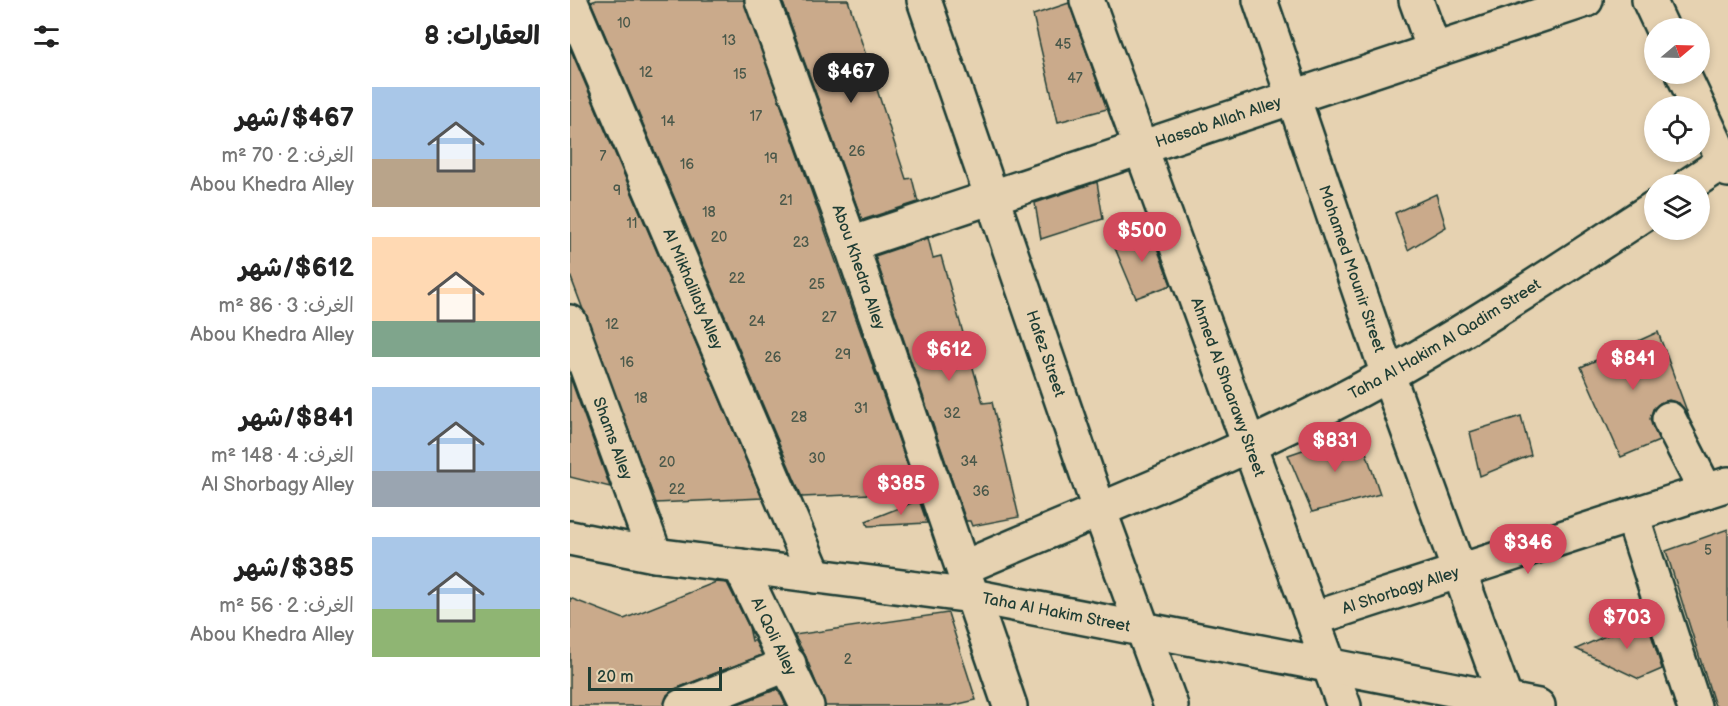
<!DOCTYPE html>
<html lang="ar">
<meta charset="utf-8">
<style>
:root{--surface:#fff;--page:#f2f2f2;--text:#222;--muted:#767676;--accent:#d1495b}
body{margin:0;font-family:"Balsamiq Sans","Playpen Sans Arabic",sans-serif;background:var(--page);color:var(--text);direction:rtl;height:100vh;display:flex;flex-direction:column;font-size:22px;white-space:nowrap}
*{box-sizing:border-box;margin:0}
p{font-size:20px;color:var(--muted)}
.icon{flex:none;width:33px;height:33px;fill:none;stroke:currentColor;stroke-width:2;stroke-linecap:round;stroke-linejoin:round}
.map{position:relative;flex:1;overflow:hidden;direction:ltr}
.details{display:flex;flex-direction:column;background:var(--surface);width:570px}
.details>*{flex:none}
.needle{width:39px;rotate:71deg}
.buttons{position:absolute;left:1074px;top:18px;display:grid;gap:12px}
.buttons a{display:grid;place-items:center;width:66px;height:66px;border-radius:50%;background:var(--surface);box-shadow:0 3px 9px #0003;font-size:30px}
.scale{position:absolute;left:18px;bottom:15px;width:134px;box-sizing:border-box;padding-left:6px;border:3px solid #1f3d34;border-top:0;font-size:16px;line-height:21px;white-space:nowrap;color:#1f3d34;-webkit-text-stroke:4px #e6d2b1;paint-order:stroke}
.price{position:absolute;translate:-50% -51px;padding:0 14px;border-radius:21px;background:var(--accent);color:#fff;font-size:20px;line-height:39px;filter:drop-shadow(0 2px 3px #0008)}
.price::after{content:'';position:absolute;left:50%;top:36px;width:18px;height:14px;margin-left:-9px;background:inherit;clip-path:polygon(0 0,100% 0,50% 100%)}
.price.current{background:#222;color:#fff}
ul{padding:0;list-style:none}
li{display:flex;align-items:center;gap:18px;height:150px;padding:0 30px}
li span{display:grid;place-items:center;flex:none;width:168px;height:120px;border-radius:0px;color:#555}
li>.icon{margin-inline-start:auto}
span .icon{width:72px;height:72px;fill:#fffc;stroke-width:1}
li b{font-size:26px}
h2{display:flex;justify-content:space-between;align-items:center;height:72px;padding:0 30px;font-size:26px}
main{display:flex;flex:1;min-height:0}
.map>svg:first-child{display:block}
.building{fill:#caaa8b;stroke:#1f3d34;stroke-width:1.5}
.lines{fill:none;stroke-linecap:round;stroke-linejoin:round}
.minor-casing{stroke:#1f3d34;stroke-width:38}
.minor{stroke:#e6d2b1;stroke-width:33}
.labels{text-anchor:middle;dominant-baseline:central;stroke-width:4.5;stroke-linejoin:round;paint-order:stroke}
.number-label{font-size:14px;fill:#4a584a}
.street-label{font-size:16px;fill:#1f3d34;stroke:#e6d2b1}
</style>
<main>
<div class="map">
<svg width="1158" height="706" viewBox="0 0 1158 706">
<rect width="100%" height="100%" fill="#e6d2b1"/>
<filter id="ink" filterUnits="userSpaceOnUse"><feTurbulence type="fractalNoise" baseFrequency=".0167" numOctaves="2"/><feDisplacementMap in="SourceGraphic" scale="12" xChannelSelector="R" yChannelSelector="G"/><feConvolveMatrix kernelMatrix="1 2 1 2 8 2 1 2 1" color-interpolation-filters="sRGB"/></filter>
<g filter="url(#ink)">
<g class="building">
<polygon points="27,0 174,0 347,492 232,497 21,2"/>
<polygon points="212,0 278,0 336,179 342,178 348,202 292,220"/>
<polygon points="499,3 537,109 488,122 463,15"/>
<polygon points="0,48 192,498 86,503 0,275"/>
<polygon points="527,182 533,219 471,239 465,203"/>
<polygon points="866,194 876,227 838,250 825,213"/>
<polygon points="580,229 601,285 566,298 542,241"/>
<polygon points="358,238 363,258 371,256 413,403 422,402 449,517 402,526 400,521 396,521 305,256"/>
<polygon points="1088,332 1119,417 1109,403 1099,400 1090,403 1083,409 1080,419 1089,441 1051,457 1011,367"/>
<polygon points="0,377 40,487 0,477"/>
<polygon points="951,416 961,455 910,476 900,432"/>
<polygon points="789,431 810,494 742,512 718,455"/>
<polygon points="349,500 357,523 298,526 296,521"/>
<polygon points="1158,529 1158,706 1145,706 1096,551"/>
<polygon points="146,582 157,583 179,627 182,641 185,641 192,655 105,689 97,695 94,706 0,706 0,598 54,619"/>
<polygon points="378,613 406,700 380,706 255,706 236,657 224,635"/>
<polygon points="1076,618 1092,669 1069,679 1006,649"/>
<polygon points="208,689 216,706 163,706"/>
</g>
<g class="lines">
<g class="minor-casing">
<g id="minor">
<path id="s1" d="M 0,0 L 245,576"/>
<path id="s2" d="M 192,0 L 281,244 L 440,706"/>
<path id="s3" d="M 354,0 L 529,509 L 601,706"/>
<path id="s4" d="M 517,0 L 774,706"/>
<path id="s5" d="M 690,0 L 818,375 L 938,706"/>
<polyline points="846,0 864,50"/>
<polyline points="1079,0 1092,28"/>
<polyline points="1113,74 1128,106"/>
<polyline points="1130,110 1158,170"/>
<polyline points="1120,184 1158,159"/>
<path id="s6" d="M 281,244 L 1016,0"/>
<path id="s7" d="M 0,322 L 85,555"/>
<polyline points="1099,419 1136,491"/>
<polyline points="1062,515 1124,706"/>
<path id="s8" d="M 0,538 L 85,555 L 402,596 L 968,706"/>
<path id="s9" d="M 170,566 L 237,706"/>
<path id="s10" d="M 393,568 C 535,506 683,451 819,374 C 910,323 997,265 1084,208"/>
<path id="s11" d="M 742,619 L 1158,484"/>
<polyline points="112,706 219,664"/>
</g>
</g>
<use href="#minor" class="minor"/>
</g>
</g>
<g class="labels">
<g class="number-label">
<text x="54" y="23">10</text>
<text x="159" y="40">13</text>
<text x="493" y="44">45</text>
<text x="76" y="72">12</text>
<text x="170" y="74">15</text>
<text x="505" y="78">47</text>
<text x="186" y="116">17</text>
<text x="98" y="121">14</text>
<text x="287" y="151">26</text>
<text x="33" y="156">7</text>
<text x="201" y="158">19</text>
<text x="117" y="164">16</text>
<text x="47" y="190">9</text>
<text x="216" y="200">21</text>
<text x="139" y="212">18</text>
<text x="62" y="223">11</text>
<text x="149" y="237">20</text>
<text x="231" y="242">23</text>
<text x="167" y="278">22</text>
<text x="247" y="284">25</text>
<text x="259" y="317">27</text>
<text x="187" y="321">24</text>
<text x="42" y="324">12</text>
<text x="273" y="354">29</text>
<text x="203" y="357">26</text>
<text x="57" y="362">16</text>
<text x="71" y="398">18</text>
<text x="291" y="408">31</text>
<text x="382" y="413">32</text>
<text x="229" y="417">28</text>
<text x="247" y="458">30</text>
<text x="399" y="461">34</text>
<text x="97" y="462">20</text>
<text x="107" y="489">22</text>
<text x="411" y="491">36</text>
<text x="1138" y="550">5</text>
<text x="278" y="659">2</text>
</g>
<g class="street-label">
<text stroke="none"><textPath href="#s6" startOffset="387">Hassab Allah Alley</textPath></text>
<text stroke="none"><textPath href="#s2" startOffset="284">Abou Khedra Alley</textPath></text>
<text stroke="none"><textPath href="#s5" startOffset="284">Mohamed Mounir Street</textPath></text>
<text stroke="none"><textPath href="#s1" startOffset="314">Al Mikhalilaty Alley</textPath></text>
<text stroke="none"><textPath href="#s10" startOffset="534">Taha Al Hakim Al Qadim Street</textPath></text>
<text stroke="none"><textPath href="#s3" startOffset="374">Hafez Street</textPath></text>
<text stroke="none"><textPath href="#s4" startOffset="412">Ahmed Al Shaarawy Street</textPath></text>
<text stroke="none"><textPath href="#s7" startOffset="124">Shams Alley</textPath></text>
<text stroke="none"><textPath href="#s11" startOffset="93">Al Shorbagy Alley</textPath></text>
<text stroke="none"><textPath href="#s8" startOffset="492">Taha Al Hakim Street</textPath></text>
<text stroke="none"><textPath href="#s9" startOffset="78">Al Qoli Alley</textPath></text>
</g>
</g>
</svg>
<div class="buttons">
<a><svg class="needle" viewBox="-14 -14 28 28"><path d="M0-13l5 13h-10z" fill="#e53935"/><path d="M0 13l5-13h-10z" fill="#767676"/></svg></a>
<a><svg class="icon" aria-label="locate" viewBox="0 0 24 24"><circle cx="12" cy="12" r="6"/><path d="M12 2v4M12 18v4M2 12h4M18 12h4"/></svg></a>
<a><svg class="icon" aria-label="layers" viewBox="0 0 24 24"><path d="M12 4l9 5-9 5-9-5zM3 14l9 5 9-5"/></svg></a>
</div>
<div class="scale">20 m</div>
<b class="price current" style="left:281px;top:104px">$467</b>
<b class="price" style="left:572px;top:263px">$500</b>
<b class="price" style="left:379px;top:382px">$612</b>
<b class="price" style="left:1063px;top:391px">$841</b>
<b class="price" style="left:765px;top:473px">$831</b>
<b class="price" style="left:331px;top:516px">$385</b>
<b class="price" style="left:958px;top:575px">$346</b>
<b class="price" style="left:1057px;top:650px">$703</b>
</div>
<section class="details">
<h2>العقارات: 8<svg class="icon" aria-label="filters" viewBox="0 0 24 24"><path d="M4 7h16M4 17h16"/><circle cx="9" cy="7" r="2"/><circle cx="15" cy="17" r="2"/></svg></h2>
<ul>
<li><span style="background:linear-gradient(#a9c7e8 60%,#b9a48a 0)"><svg class="icon" aria-label="home" viewBox="0 0 24 24"><path d="M3 11l9-7 9 7M6 9v11h12V9"/></svg></span><div><b>$467/شهر</b><p>الغرف: 2 · 70 m²</p><p>Abou Khedra Alley</p></div></li>
<li><span style="background:linear-gradient(#ffd9b3 70%,#7fa58c 0)"><svg class="icon" aria-label="home" viewBox="0 0 24 24"><path d="M3 11l9-7 9 7M6 9v11h12V9"/></svg></span><div><b>$612/شهر</b><p>الغرف: 3 · 86 m²</p><p>Abou Khedra Alley</p></div></li>
<li><span style="background:linear-gradient(#a9c7e8 70%,#9aa5b1 0)"><svg class="icon" aria-label="home" viewBox="0 0 24 24"><path d="M3 11l9-7 9 7M6 9v11h12V9"/></svg></span><div><b>$841/شهر</b><p>الغرف: 4 · 148 m²</p><p>Al Shorbagy Alley</p></div></li>
<li><span style="background:linear-gradient(#a9c7e8 60%,#8fb573 0)"><svg class="icon" aria-label="home" viewBox="0 0 24 24"><path d="M3 11l9-7 9 7M6 9v11h12V9"/></svg></span><div><b>$385/شهر</b><p>الغرف: 2 · 56 m²</p><p>Abou Khedra Alley</p></div></li>
</ul>
</section>
</main>
